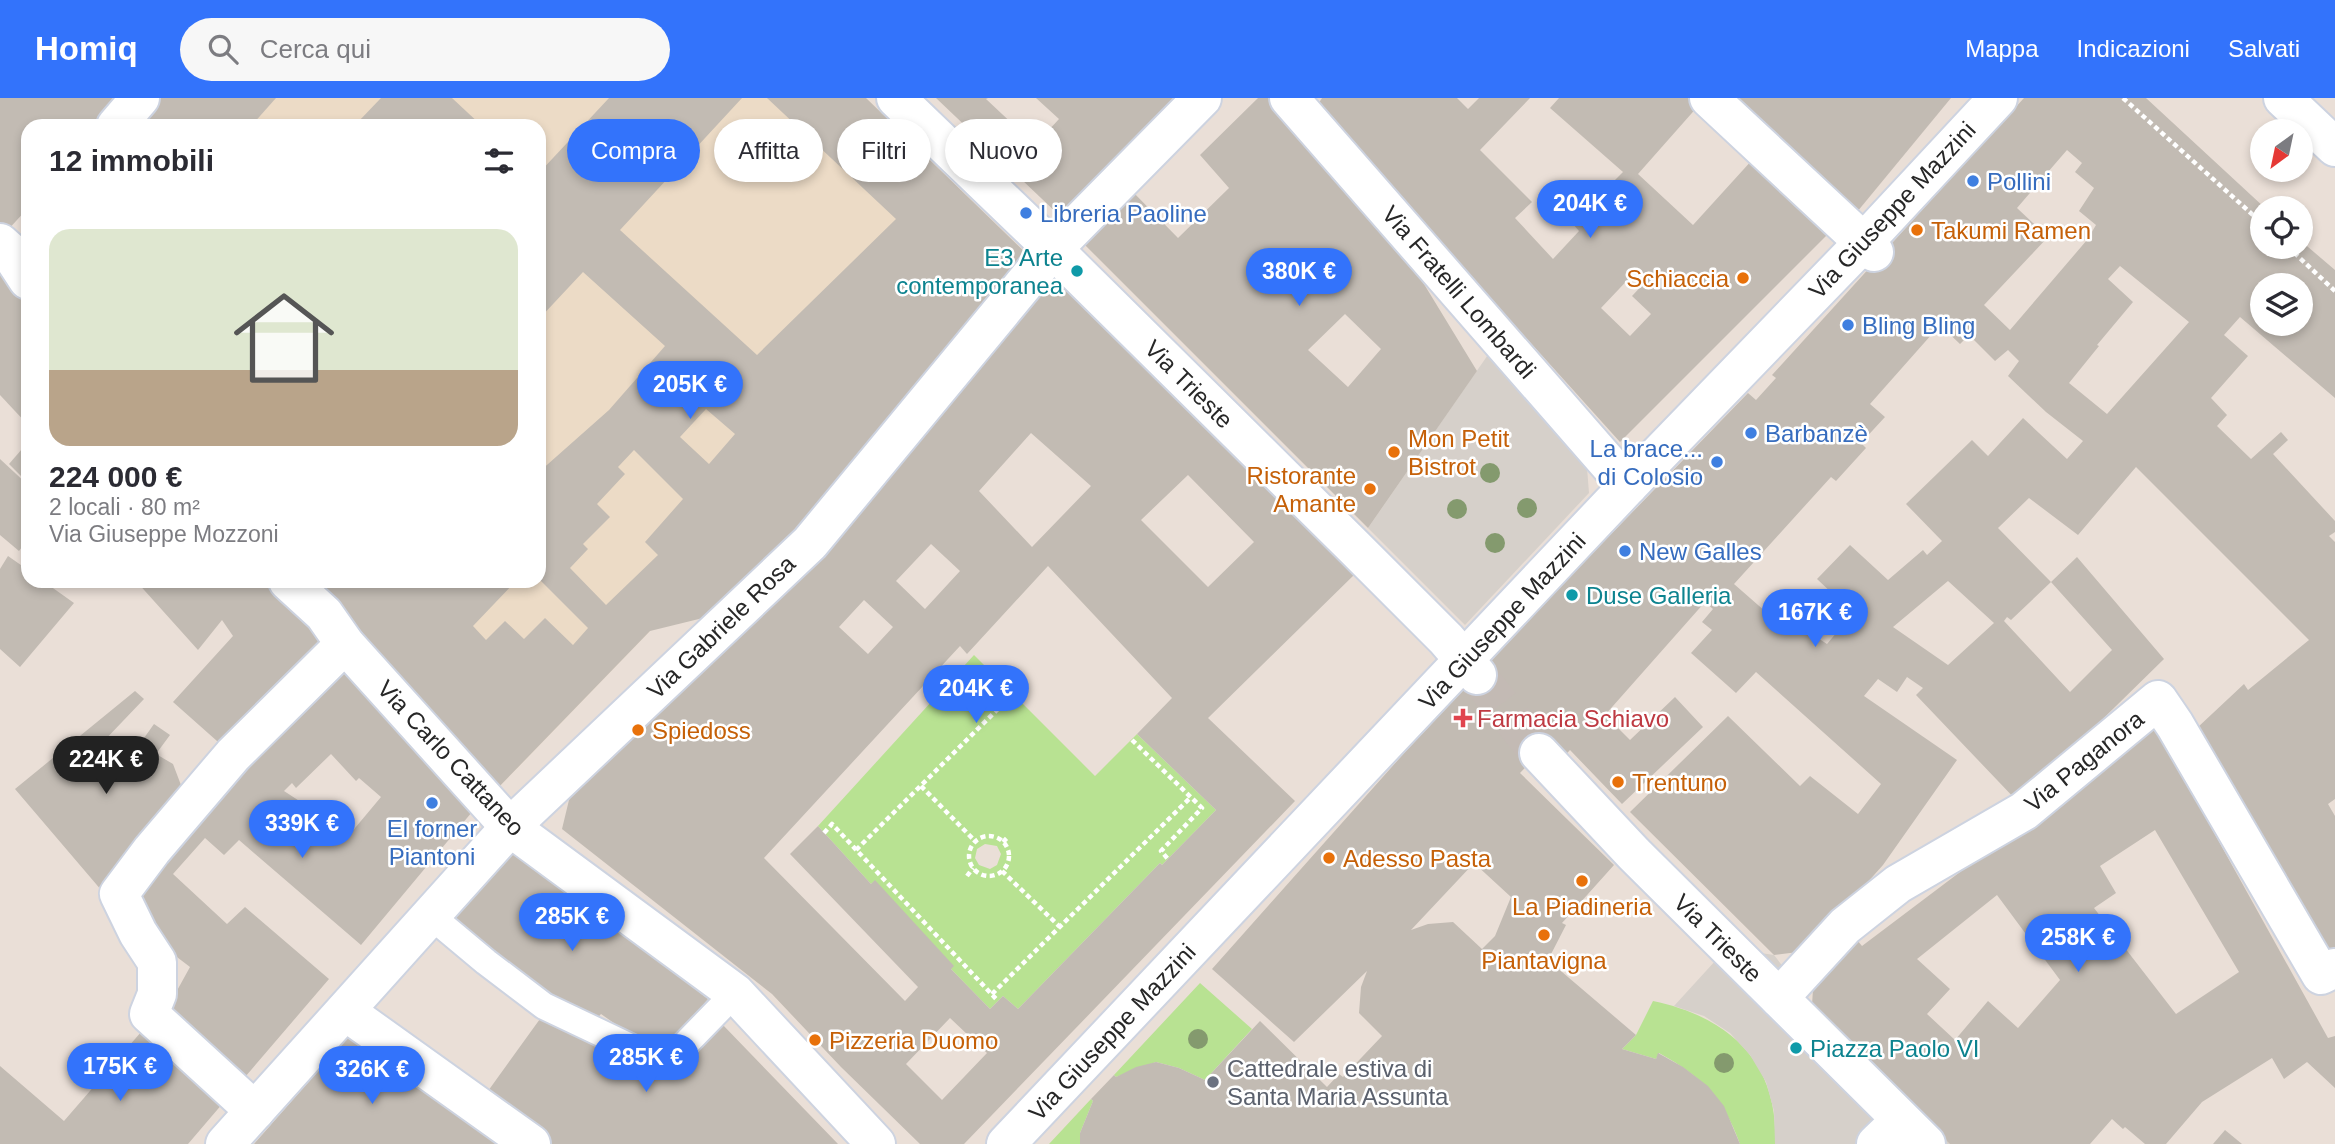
<!DOCTYPE html>
<html lang="it">
<meta charset="utf-8">
<style>
:root{--surface:#fff;--page:#f7f7f7;--text:#2b2b33;--muted:#7c7c81;--accent:#3373fb}
body{margin:0;font-family:Helvetica,sans-serif;background:var(--page);color:var(--text);height:100vh;display:flex;flex-direction:column;font-size:26px;white-space:nowrap}
*{box-sizing:border-box;margin:0}
p{font-size:23px;color:var(--muted)}
.icon{flex:none;width:38px;height:38px;fill:none;stroke:currentColor;stroke-width:2;stroke-linecap:round;stroke-linejoin:round}
.map{position:relative;flex:1;overflow:hidden}
.sheet{position:absolute;left:21px;top:21px;width:525px;height:469px;display:flex;flex-direction:column;background:var(--surface);border-radius:21px;box-shadow:0 4px 10px #0003}
.sheet>*{flex:none}
.hud{position:absolute;left:567px;top:21px;width:665px;height:63px;display:flex;gap:14px}
.needle{width:46px;rotate:213deg}
.fabs{position:absolute;left:2250px;top:21px;display:grid;gap:14px}
.fabs a{display:grid;place-items:center;width:63px;height:63px;border-radius:50%;background:var(--surface);box-shadow:0 4px 10px #0003;font-size:35px}
.price{position:absolute;translate:-50% -60px;padding:0 16px;border-radius:24px;background:var(--accent);color:#fff;font-size:23px;line-height:46px;filter:drop-shadow(0 2px 4px #0008)}
.price::after{content:'';position:absolute;left:50%;top:42px;width:21px;height:16px;margin-left:-10px;background:inherit;clip-path:polygon(0 0,100% 0,50% 100%)}
.price.on{background:#222;color:#fff}
ul{padding:0;list-style:none}
li{display:grid;align-content:center;gap:14px;height:371px;padding:0 28px}
li span{display:grid;place-items:center;height:217px;border-radius:21px;color:#555}
li>.icon{margin-inline-start:auto}
span .icon{width:126px;height:126px;fill:#fffc;stroke-width:1}
li b{font-size:30px}
h2{display:flex;justify-content:space-between;align-items:center;height:84px;padding:0 28px;font-size:30px}
.tag{padding:0 24px;border-radius:32px;background:var(--surface);box-shadow:0 4px 10px #0003;font-size:24px;line-height:63px}
.tag.on{background:var(--accent);color:#fff}
header{display:flex;align-items:center;gap:42px;box-sizing:border-box;height:98px;padding:0 35px;background:var(--accent);color:#fff}
header strong{font-size:33px}
nav{display:flex;gap:38px;margin-inline-start:auto;font-size:24px}
.search{width:490px;height:63px;background:var(--page);display:flex;align-items:center;gap:18px;box-sizing:border-box;padding:0 24px;border-radius:38px;color:var(--muted);font-size:26px}
.map>svg:first-child{display:block}
.education{fill:#ecdbc6}
.green{fill:#b8e292;fill-rule:evenodd}
.plaza{fill:#d6d0ca}
.building{fill:#c2bbb3;fill-rule:evenodd}
.lines{fill:none;stroke-linecap:round;stroke-linejoin:round}
.street-tunnel{stroke:#c3bab4;stroke-width:38;stroke-dasharray:38 19;stroke-linecap:butt}
.lane-casing{stroke:#cdd3e0;stroke-width:30}
.street-casing{stroke:#cdd3e0;stroke-width:42}
.path{stroke:#fff;stroke-width:4.5;stroke-dasharray:5 3.5;stroke-linecap:butt}
.lane{stroke:#fff;stroke-width:26}
.street{stroke:#fff;stroke-width:38}
.tree{fill:#849a6e}
.shop-dot{fill:#3f7fe0;stroke:#fff;stroke-width:2.5}
.food-dot{fill:#e8710a;stroke:#fff;stroke-width:2.5}
.culture-dot{fill:#0f9aa8;stroke:#fff;stroke-width:2.5}
.health-dot{fill:#e0444e;stroke:#fff;stroke-width:2.5}
.worship-dot{fill:#6b7280;stroke:#fff;stroke-width:2.5}
.labels{text-anchor:middle;dominant-baseline:central;stroke-width:5;stroke-linejoin:round;paint-order:stroke}
.shop-label{font-size:24px;fill:#366cbe;stroke:#fff;text-anchor:start}
.street-label{font-size:24px;fill:#272727;stroke:#fff}
.food-label{font-size:24px;fill:#c56008;stroke:#fff;text-anchor:start}
.culture-label{font-size:24px;fill:#0d838f;stroke:#fff;text-anchor:start}
.health-label{font-size:24px;fill:#be3a42;stroke:#fff;text-anchor:start}
.worship-label{font-size:24px;fill:#5b616d;stroke:#fff;text-anchor:start}
</style>
<header>
<strong>Homiq</strong>
<div class="search"><svg class="icon" aria-label="search" viewBox="0 0 24 24"><circle cx="10" cy="10" r="6"/><path d="M15 15l6 6"/></svg>Cerca qui</div>
<nav><a>Mappa</a><a>Indicazioni</a><a>Salvati</a></nav>
</header>
<div class="map">
<svg width="2335" height="1046" viewBox="0 0 2335 1046">
<rect width="100%" height="100%" fill="#eadfd7"/>
<polygon class="education" points="161,0 866,0 1034,163 650,533 495,693 303,483 539,483 539,28 137,28"/>
<g class="green">
<path d="M 974,557 L 1095,678 L 1137,636 L 1216,712 L 1162,767 L 1160,765 L 1018,911 L 1003,898 L 990,911 L 951,871 L 875,783 L 871,786 L 818,728 ZM 985,746 L 997,748 L 1001,756 L 997,767 L 990,771 L 979,767 L 975,760 L 977,751 Z"/>
<polygon points="1200,885 1252,931 1205,982 1179,970 1156,964 1116,979 1114,977"/>
<path d="M 1653,903 C 1729,919 1779,964 1775,1046 L 1740,1046 C 1723,999 1702,979 1659,955 L 1656,961 L 1622,951 L 1636,937 Z"/>
<polygon points="1091,1001 1093,1003 1080,1035 1081,1046 1049,1046"/>
</g>
<g class="plaza">
<polygon points="1492,251 1586,357 1589,395 1465,527 1368,430"/>
<polygon points="1727,850 1774,857 1840,943 1950,1046 1775,1046 1774,1013 1766,984 1750,957 1730,935 1704,918 1674,908"/>
</g>
<g class="building">
<polygon points="0,0 128,0 102,28 28,28 28,110 5,135 0,130"/>
<polygon points="161,0 276,0 251,28 137,28"/>
<polygon points="381,0 452,0 482,28 362,28 358,24"/>
<path d="M 609,0 L 742,0 L 620,132 L 757,257 L 896,121 L 767,0 L 866,0 L 1034,163 L 802,432 L 707,519 L 650,533 L 495,693 L 303,483 L 516,483 L 473,528 L 486,542 L 505,523 L 524,541 L 545,520 L 573,547 L 588,530 L 539,481 L 539,374 L 609,312 L 665,248 L 583,174 L 539,221 L 539,75 ZM 706,311 L 735,336 L 709,366 L 680,339 ZM 634,352 L 683,401 L 645,444 L 658,457 L 606,507 L 570,470 L 588,451 L 583,446 L 610,419 L 597,406 L 625,376 L 618,369 Z"/>
<polygon points="936,0 988,0 986,1 1035,47 1059,21 1036,0 1179,0 1062,120"/>
<path d="M 1258,0 L 1272,0 L 1402,150 L 1477,273 L 1368,430 L 1082,144 L 1132,93 L 1178,140 L 1229,90 L 1200,57 ZM 1345,216 L 1381,251 L 1348,289 L 1308,252 Z"/>
<path d="M 1322,0 L 1457,0 L 1468,11 L 1479,0 L 1530,0 L 1480,52 L 1532,104 L 1515,120 L 1553,161 L 1579,133 L 1572,125 L 1623,74 L 1550,10 L 1559,0 L 1691,0 L 1699,7 L 1638,76 L 1693,127 L 1753,61 L 1828,136 L 1620,344 L 1317,8 ZM 1637,172 L 1647,182 L 1632,198 L 1651,216 L 1630,238 L 1601,210 Z"/>
<polygon points="1738,0 1951,0 1857,114"/>
<path d="M 2024,0 L 2146,0 L 2265,110 L 2263,110 L 2263,149 L 2301,149 L 2301,143 L 2335,172 L 2335,300 L 2240,219 L 2224,237 L 2248,258 L 2211,300 L 2227,317 L 2217,328 L 2251,361 L 2281,334 L 2288,342 L 2273,356 L 2335,423 L 2335,434 L 2329,438 L 2335,444 L 2335,701 L 2328,706 L 2335,718 L 2335,849 L 2328,853 L 2197,630 L 2244,586 L 2248,592 L 2309,542 L 2136,369 L 2078,437 L 2029,400 L 1998,430 L 2051,484 L 2011,522 L 2007,519 L 2004,523 L 2070,594 L 2112,552 L 2051,484 L 2077,459 L 2164,561 L 2018,704 L 1916,597 L 1923,590 L 1907,579 L 1897,594 L 1878,581 L 1864,598 L 1957,662 L 1883,767 L 1806,853 L 1774,857 L 1630,714 L 1728,618 L 1800,688 L 1810,678 L 1858,716 L 1881,686 L 1756,574 L 1736,595 L 1691,555 L 1712,532 L 1702,524 L 1713,511 L 1705,504 L 1605,617 L 1630,642 L 1675,599 L 1703,629 L 1622,706 L 1570,652 L 1556,667 L 1541,653 L 1520,675 L 1614,767 L 1562,825 L 1566,827 L 1548,862 L 1636,937 L 1622,951 L 1656,961 L 1658,955 L 1683,969 L 1708,988 L 1724,1008 L 1740,1046 L 1080,1046 L 1080,1035 L 1093,1003 L 1091,1001 L 1114,977 L 1116,979 L 1136,969 L 1156,964 L 1179,970 L 1205,982 L 1260,923 L 1327,989 L 1339,976 L 1343,979 L 1382,938 L 1359,915 L 1361,889 L 1367,873 L 1294,944 L 1212,871 L 1406,653 L 1586,462 L 1748,295 L 1756,302 L 1776,280 L 1772,277 ZM 2067,52 L 2082,65 L 2075,74 L 2094,90 L 2079,113 L 2096,127 L 2087,142 L 2010,232 L 1984,207 L 2048,139 L 2017,110 ZM 2120,168 L 2189,224 L 2107,316 L 2069,285 L 2099,248 L 2097,247 L 2133,204 L 2108,181 ZM 2263,187 L 2301,187 L 2301,226 L 2263,226 ZM 1940,227 L 1960,246 L 1969,237 L 1995,263 L 2008,252 L 2019,263 L 2008,278 L 2046,314 L 2083,343 L 2067,361 L 2023,320 L 1988,358 L 1972,342 L 1906,406 L 1942,443 L 1927,457 L 1923,452 L 1888,482 L 1850,447 L 1817,481 L 1853,515 L 1827,546 L 1787,520 L 1781,527 L 1734,486 L 1831,379 L 1836,383 L 1866,350 L 1861,345 L 1885,319 L 1870,306 ZM 1948,483 L 1994,525 L 1948,567 L 1893,529 ZM 1474,765 L 1511,799 L 1495,838 L 1482,851 L 1453,824 L 1428,826 L 1411,832 Z"/>
<polygon points="0,158 28,194 28,327 0,297"/>
<path d="M 1054,180 L 1180,298 L 1355,476 L 1208,620 L 1295,703 L 964,1046 L 920,1046 L 841,969 L 772,896 L 562,731 L 569,702 L 584,678 ZM 1031,335 L 1091,388 L 1032,449 L 979,393 ZM 1188,377 L 1254,444 L 1208,489 L 1141,422 ZM 931,446 L 960,473 L 925,511 L 896,483 ZM 1048,468 L 1172,600 L 1137,636 L 1216,712 L 1162,767 L 1160,765 L 1018,911 L 1003,898 L 990,911 L 951,871 L 954,868 L 875,782 L 871,786 L 818,728 L 790,756 L 918,889 L 905,903 L 764,760 L 960,548 L 967,556 ZM 864,502 L 893,529 L 868,556 L 839,529 ZM 950,920 L 987,955 L 942,1002 L 906,966 Z"/>
<polygon points="22,351 28,352 28,385 9,366"/>
<polygon points="0,361 28,387 28,441 19,453 0,437"/>
<polygon points="8,458 28,472 28,483 43,483 74,505 20,569 0,551 0,471"/>
<polygon points="136,483 271,483 336,544 226,651 173,604 233,538 222,522 198,552"/>
<path d="M 345,556 L 477,708 L 361,847 L 239,742 L 224,757 L 205,740 L 173,776 L 227,826 L 245,809 L 329,881 L 239,986 L 163,918 L 190,869 L 152,840 L 134,793 ZM 331,656 L 356,683 L 359,680 L 381,699 L 350,736 L 284,693 L 292,685 L 296,690 Z"/>
<polygon points="135,593 144,601 101,646 127,664 154,626 170,637 156,656 173,666 187,703 102,793 15,691"/>
<path d="M 2155,627 L 2183,673 L 2212,731 L 2328,940 L 2335,938 L 2335,990 L 2307,964 L 2284,981 L 2272,960 L 2202,1004 L 2166,1046 L 2145,1046 L 2125,1029 L 2123,1031 L 2112,1021 L 2090,1046 L 1950,1046 L 1840,943 L 1844,938 L 1812,907 L 1814,876 L 1852,836 L 1862,848 ZM 2155,732 L 2239,874 L 2176,916 L 2094,810 L 2116,795 L 2100,768 ZM 1997,797 L 2060,882 L 2018,930 L 1988,903 L 1955,942 L 1927,916 L 1950,891 L 1917,861 Z"/>
<polygon points="507,746 708,901 661,958 601,916 593,925 549,904 443,820"/>
<polygon points="545,914 667,977 721,925 838,1046 550,1046 483,1000"/>
<polygon points="148,926 229,998 188,1046 0,1046 0,968 64,1023"/>
<polygon points="355,931 506,1046 254,1046"/>
<polygon points="2225,1032 2242,1046 2213,1046"/>
</g>
<g class="lines">
<polyline class="street-tunnel" points="1477,577 1539,655"/>
<g class="lane-casing">
<polyline id="lane" points="431,818 486,864 544,908 666,966 735,895"/>
</g>
<g class="street-casing">
<g id="street">
<polyline points="896,0 1053,151 1355,450 1446,541 1477,577"/>
<polyline points="1289,0 1628,388"/>
<polyline points="1709,0 1874,154"/>
<polyline points="2283,0 2335,49"/>
<polyline points="116,28 140,0"/>
<polyline points="0,145 9,153 28,182"/>
<polyline points="288,483 324,516 345,546 510,729 735,895 876,1046"/>
<polyline points="1539,655 1634,756 1926,1046"/>
<polyline points="1779,900 1845,828 1898,786 2024,713 2158,602 2175,627 2321,877 2335,870"/>
<polyline points="345,913 531,1046"/>
<polyline points="255,1013 149,916 157,896 157,864 138,835 119,796 152,752 233,657 345,546"/>
<polyline points="225,1046 510,729 810,445 1053,151 1202,0"/>
<polyline points="1006,1046 1628,388 1864,144 1998,0"/>
<polyline points="1876,1046 1901,1022"/>
</g>
</g>
<g class="path">
<polyline points="2123,0 2263,126"/>
<polyline points="2288,149 2335,193"/>
<polyline points="1132,642 1202,710 1161,753 1168,761"/>
<polyline points="921,688 975,743"/>
<polyline points="824,735 832,726 998,903"/>
<circle cx="989" cy="758" r="20"/>
<polyline points="1003,744 1008,739"/>
<polyline points="856,752 1013,596"/>
<polyline points="1002,773 1060,829"/>
<polyline points="967,778 973,770"/>
<polyline points="992,896 1191,699"/>
</g>
<use href="#lane" class="lane"/>
<use href="#street" class="street"/>
</g>
<g class="tree">
<circle cx="1490" cy="375" r="10"/>
<circle cx="1527" cy="410" r="10"/>
<circle cx="1457" cy="411" r="10"/>
<circle cx="1495" cy="445" r="10"/>
<circle cx="1198" cy="941" r="10"/>
<circle cx="1724" cy="965" r="10"/>
</g>
<g class="shop-dot">
<circle cx="1973" cy="83" r="7"/>
<circle cx="1026" cy="115" r="7"/>
<circle cx="1848" cy="227" r="7"/>
<circle cx="1751" cy="335" r="7"/>
<circle cx="1717" cy="364" r="7"/>
<circle cx="1625" cy="453" r="7"/>
<circle cx="432" cy="705" r="7"/>
</g>
<g class="food-dot">
<circle cx="1917" cy="132" r="7"/>
<circle cx="1743" cy="180" r="7"/>
<circle cx="1394" cy="354" r="7"/>
<circle cx="1370" cy="391" r="7"/>
<circle cx="638" cy="632" r="7"/>
<circle cx="1618" cy="684" r="7"/>
<circle cx="1329" cy="760" r="7"/>
<circle cx="1582" cy="783" r="7"/>
<circle cx="1544" cy="837" r="7"/>
<circle cx="815" cy="942" r="7"/>
</g>
<g class="culture-dot">
<circle cx="1077" cy="173" r="7"/>
<circle cx="1572" cy="497" r="7"/>
<circle cx="1796" cy="950" r="7"/>
</g>
<path class="health-dot" d="M1459.5 609.5h7v7h7v7h-7v7h-7v-7h-7v-7h7z"/>
<circle class="worship-dot" cx="1213" cy="984" r="7"/>
<g class="labels">
<g class="shop-label">
<text x="1987" y="83">Pollini</text>
<text x="1040" y="115">Libreria Paoline</text>
<text x="1862" y="227">Bling Bling</text>
<text x="1765" y="335">Barbanzè</text>
<text x="1703" y="350" text-anchor="end">La brace...<tspan x="1703" dy="28">di Colosio</tspan></text>
<text x="1639" y="453">New Galles</text>
<text x="432" y="730" text-anchor="middle">El forner<tspan x="432" dy="28">Piantoni</tspan></text>
</g>
<g class="street-label">
<text transform="translate(1892 112) rotate(-47)">Via Giuseppe Mazzini</text>
<text transform="translate(1459 194) rotate(49)">Via Fratelli Lombardi</text>
<text transform="translate(1189 286) rotate(45)">Via Trieste</text>
<text transform="translate(1502 523) rotate(-47)">Via Giuseppe Mazzini</text>
<text transform="translate(721 529) rotate(-44)">Via Gabriele Rosa</text>
<text transform="translate(451 660) rotate(47)">Via Carlo Cattaneo</text>
<text transform="translate(2084 663) rotate(-39)">Via Paganora</text>
<text transform="translate(1718 840) rotate(45)">Via Trieste</text>
<text transform="translate(1112 934) rotate(-47)">Via Giuseppe Mazzini</text>
</g>
<g class="food-label">
<text x="1931" y="132">Takumi Ramen</text>
<text x="1729" y="180" text-anchor="end">Schiaccia</text>
<text x="1408" y="340">Mon Petit<tspan x="1408" dy="28">Bistrot</tspan></text>
<text x="1356" y="377" text-anchor="end">Ristorante<tspan x="1356" dy="28">Amante</tspan></text>
<text x="652" y="632">Spiedoss</text>
<text x="1632" y="684">Trentuno</text>
<text x="1343" y="760">Adesso Pasta</text>
<text x="1582" y="808" text-anchor="middle">La Piadineria</text>
<text x="1544" y="862" text-anchor="middle">Piantavigna</text>
<text x="829" y="942">Pizzeria Duomo</text>
</g>
<g class="culture-label">
<text x="1063" y="159" text-anchor="end">E3 Arte<tspan x="1063" dy="28">contemporanea</tspan></text>
<text x="1586" y="497">Duse Galleria</text>
<text x="1810" y="950">Piazza Paolo VI</text>
</g>
<g class="health-label">
<text x="1477" y="620">Farmacia Schiavo</text>
</g>
<g class="worship-label">
<text x="1227" y="970">Cattedrale estiva di<tspan x="1227" dy="28">Santa Maria Assunta</tspan></text>
</g>
</g>
</svg>
<div class="fabs">
<a><svg class="needle" viewBox="-14 -14 28 28"><path d="M0-13l5 13h-10z" fill="#e53935"/><path d="M0 13l5-13h-10z" fill="#7c7c81"/></svg></a>
<a><svg class="icon" aria-label="locate" viewBox="0 0 24 24"><circle cx="12" cy="12" r="6"/><path d="M12 2v4M12 18v4M2 12h4M18 12h4"/></svg></a>
<a><svg class="icon" aria-label="layers" viewBox="0 0 24 24"><path d="M12 4l9 5-9 5-9-5zM3 14l9 5 9-5"/></svg></a>
</div>
<b class="price" style="left:1590px;top:142px">204K €</b>
<b class="price" style="left:1299px;top:210px">380K €</b>
<b class="price" style="left:690px;top:323px">205K €</b>
<b class="price" style="left:1815px;top:551px">167K €</b>
<b class="price" style="left:976px;top:627px">204K €</b>
<b class="price on" style="left:106px;top:698px">224K €</b>
<b class="price" style="left:302px;top:762px">339K €</b>
<b class="price" style="left:572px;top:855px">285K €</b>
<b class="price" style="left:2078px;top:876px">258K €</b>
<b class="price" style="left:646px;top:996px">285K €</b>
<b class="price" style="left:120px;top:1005px">175K €</b>
<b class="price" style="left:372px;top:1008px">326K €</b>
<div class="hud">
<a class="tag on">Compra</a>
<a class="tag">Affitta</a>
<a class="tag">Filtri</a>
<a class="tag">Nuovo</a>
</div>
<section class="sheet">
<h2>12 immobili<svg class="icon" aria-label="filters" viewBox="0 0 24 24"><path d="M4 7h16M4 17h16"/><circle cx="9" cy="7" r="2"/><circle cx="15" cy="17" r="2"/></svg></h2>
<ul>
<li><span style="background:linear-gradient(#dfe7d0 65%,#b9a48a 0)"><svg class="icon" aria-label="home" viewBox="0 0 24 24"><path d="M3 11l9-7 9 7M6 9v11h12V9"/></svg></span><div><b>224 000 €</b><p>2 locali · 80 m²</p><p>Via Giuseppe Mozzoni</p></div></li>
</ul>
</section>
</div>
